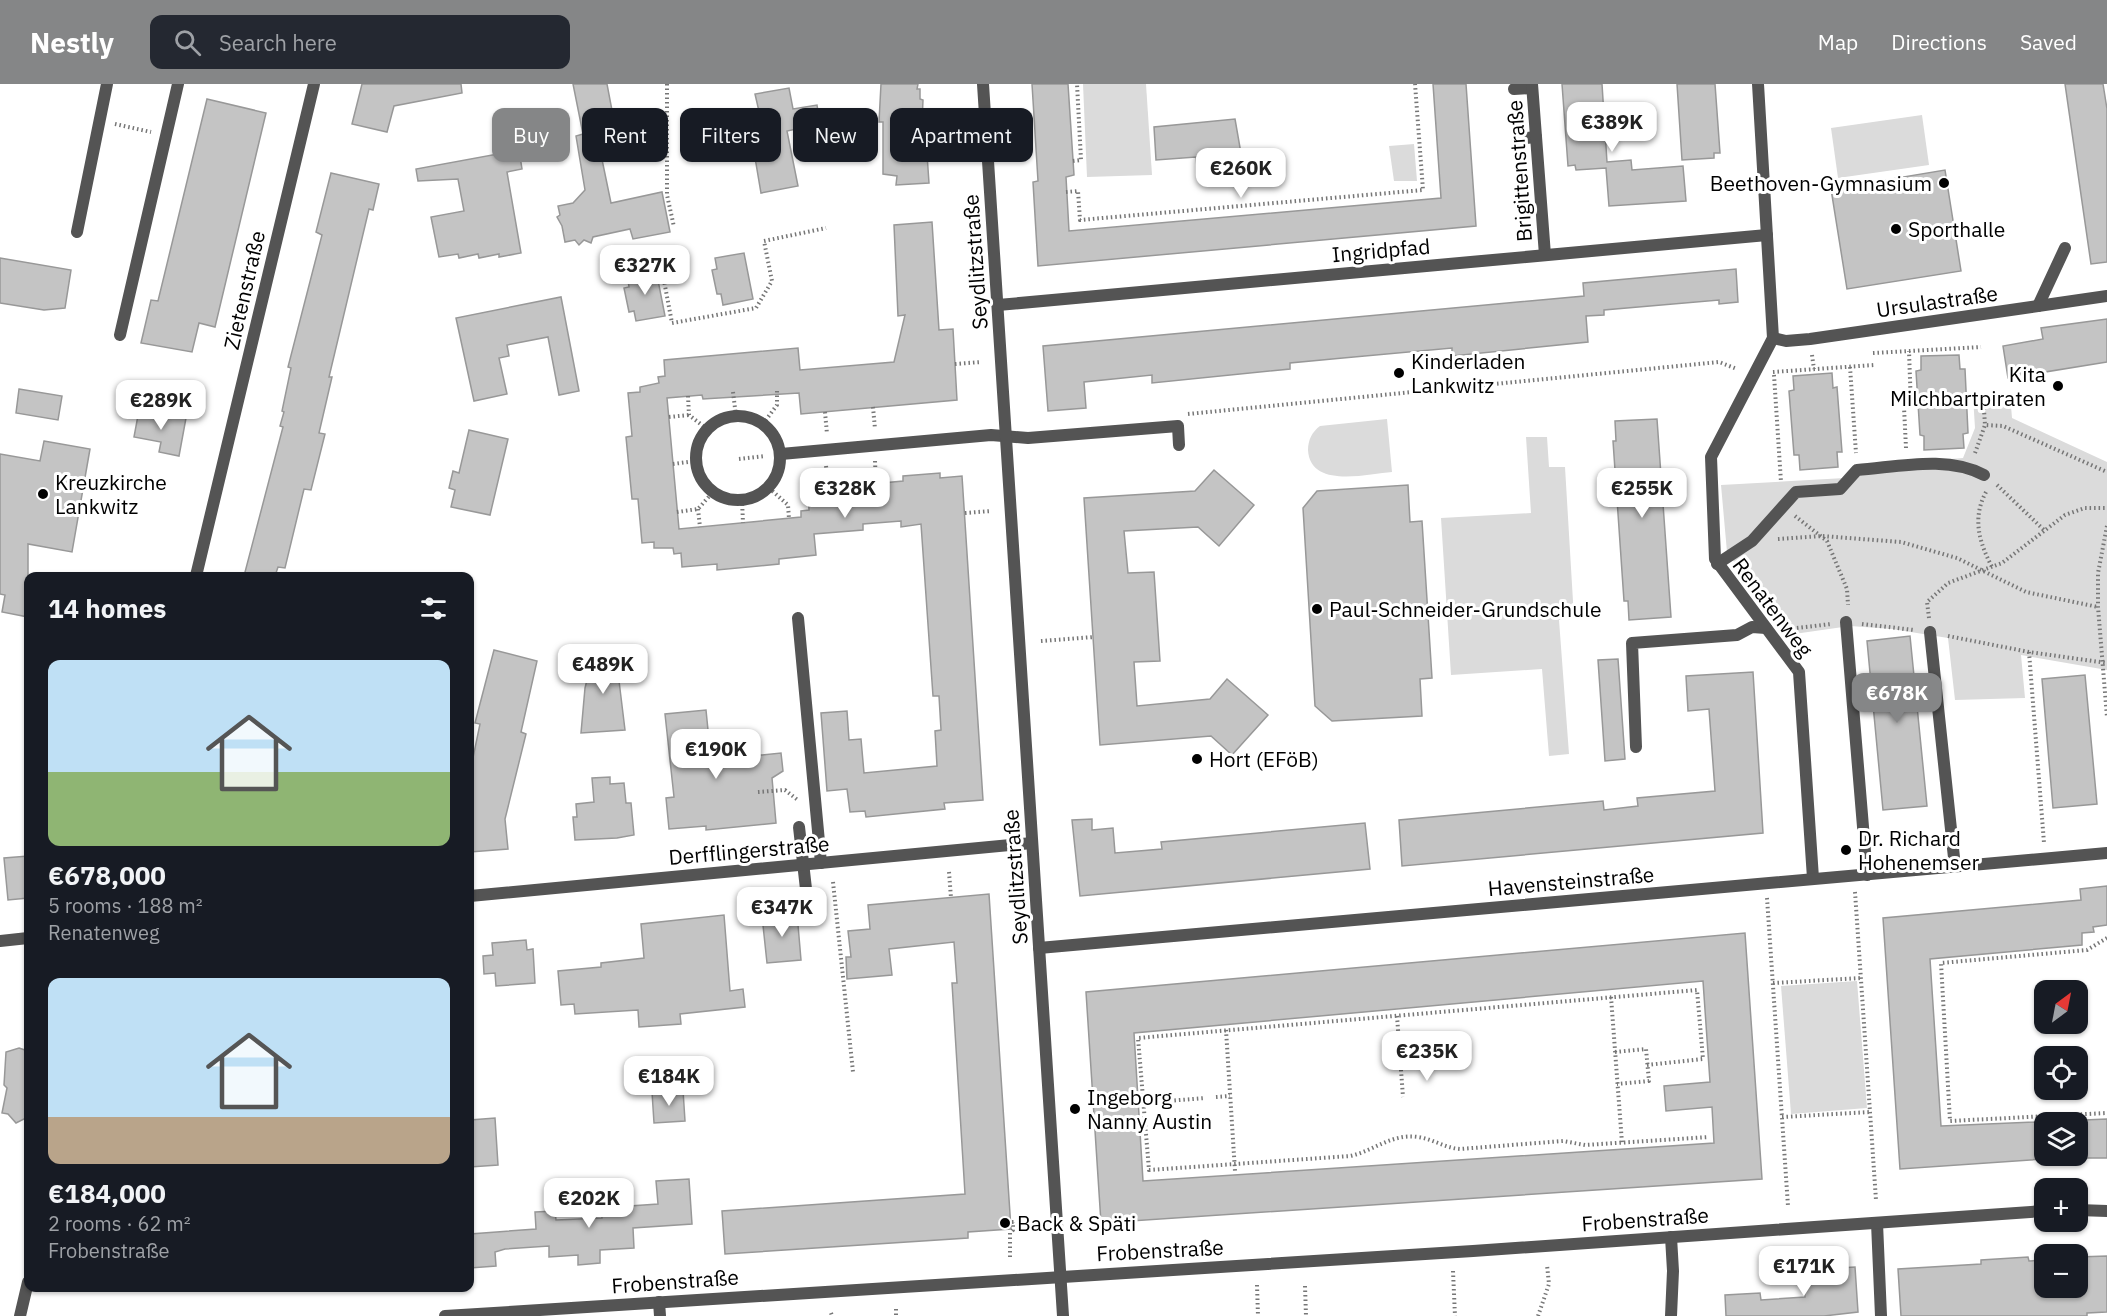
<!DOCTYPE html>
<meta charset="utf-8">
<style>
:root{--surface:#171b24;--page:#242831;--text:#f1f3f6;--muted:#9ea1a6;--accent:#858687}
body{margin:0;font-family:"IBM Plex Sans",sans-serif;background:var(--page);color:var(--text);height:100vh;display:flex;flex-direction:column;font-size:22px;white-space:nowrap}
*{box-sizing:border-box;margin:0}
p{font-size:20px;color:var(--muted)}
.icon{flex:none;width:33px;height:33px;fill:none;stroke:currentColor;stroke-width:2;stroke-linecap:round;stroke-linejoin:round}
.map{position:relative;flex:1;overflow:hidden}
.drawer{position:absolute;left:24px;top:488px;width:450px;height:720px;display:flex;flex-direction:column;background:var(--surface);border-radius:12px;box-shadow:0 2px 4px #0004}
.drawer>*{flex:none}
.banner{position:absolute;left:492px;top:24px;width:570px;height:54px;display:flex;gap:12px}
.needle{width:39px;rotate:32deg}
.controls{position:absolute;left:2034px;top:896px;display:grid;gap:12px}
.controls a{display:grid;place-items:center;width:54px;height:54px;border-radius:12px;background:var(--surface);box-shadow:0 2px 4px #0004;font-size:30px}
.price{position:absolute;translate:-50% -51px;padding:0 14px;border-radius:12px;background:#fff;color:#222;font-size:20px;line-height:39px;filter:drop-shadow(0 2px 3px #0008)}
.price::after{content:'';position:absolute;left:50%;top:36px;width:18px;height:14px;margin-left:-9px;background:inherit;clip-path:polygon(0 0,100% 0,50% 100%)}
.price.active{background:var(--accent);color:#fff}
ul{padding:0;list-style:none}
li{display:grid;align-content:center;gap:12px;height:318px;padding:0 24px}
li span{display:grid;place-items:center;height:186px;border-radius:12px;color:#555}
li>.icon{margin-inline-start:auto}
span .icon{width:108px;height:108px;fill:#fffc;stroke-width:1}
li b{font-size:26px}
h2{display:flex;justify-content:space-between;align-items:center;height:72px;padding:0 24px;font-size:26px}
.pill{padding:0 21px;border-radius:12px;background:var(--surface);box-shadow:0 2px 4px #0004;font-size:21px;line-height:54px}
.pill.active{background:var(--accent);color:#fff}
header{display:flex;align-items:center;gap:36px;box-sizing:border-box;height:84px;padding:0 30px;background:var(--accent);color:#fff}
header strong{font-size:28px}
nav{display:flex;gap:33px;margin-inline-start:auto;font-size:21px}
.search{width:420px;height:54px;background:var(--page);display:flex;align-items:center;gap:15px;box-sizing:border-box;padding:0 21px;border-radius:12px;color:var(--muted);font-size:22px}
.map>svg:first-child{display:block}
.green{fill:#dbdbdb}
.building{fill:#c4c4c4;stroke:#989898;stroke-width:1.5;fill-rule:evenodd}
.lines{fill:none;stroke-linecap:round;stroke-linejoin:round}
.path{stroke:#767676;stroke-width:4;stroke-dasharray:1.5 3;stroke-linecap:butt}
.lane{stroke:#545454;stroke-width:12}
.street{stroke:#545454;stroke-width:12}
.poi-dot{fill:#000;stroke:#fff;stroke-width:2}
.labels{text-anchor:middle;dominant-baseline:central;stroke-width:6;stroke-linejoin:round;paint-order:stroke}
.street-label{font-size:21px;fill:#000;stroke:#fff}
.poi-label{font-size:21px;fill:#000;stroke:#fff;text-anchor:start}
</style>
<header>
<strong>Nestly</strong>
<div class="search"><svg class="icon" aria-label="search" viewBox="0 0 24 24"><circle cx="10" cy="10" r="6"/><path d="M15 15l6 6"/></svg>Search here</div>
<nav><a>Map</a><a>Directions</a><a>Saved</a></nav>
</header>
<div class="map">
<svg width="2107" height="1232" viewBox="0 0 2107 1232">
<rect width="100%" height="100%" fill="#fff"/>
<g class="green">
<polygon points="1083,0 1146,0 1152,91 1087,93"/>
<polygon points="1922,31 1929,81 1838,94 1831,44"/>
<polygon points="1414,60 1417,97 1394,97 1389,62"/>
<polygon points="2010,310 2012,334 2107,378 2107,586 2021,571 2025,614 1955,616 1948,554 1892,545 1850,542 1787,551 1727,468 1721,401 1845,394 1852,383 1963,374 1975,344 1973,312"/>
<path d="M 1387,335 L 1392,388 C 1367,390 1310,405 1308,366 C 1308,356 1312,348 1320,342 Z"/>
<polygon points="1526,353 1547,353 1549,383 1565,383 1574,534 1559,536 1569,670 1549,672 1542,585 1451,591 1441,434 1531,429"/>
<polygon points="1857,897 1867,1024 1791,1030 1781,902"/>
</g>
<g class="building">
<polygon points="362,0 461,0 462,9 394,22 387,48 352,40"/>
<polygon points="573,0 607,0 618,58 599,61 611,119 662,108 670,148 633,155 630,145 593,153 591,159 584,156 579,161 575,156 565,158 562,142 557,133 560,131 558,122 573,119 585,106 576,52 583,50"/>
<polygon points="881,0 918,0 917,5 920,5 920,15 923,16 921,61 923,61 923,70 927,70 929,99 896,101 897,92 883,90 883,38 879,38"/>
<polygon points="1032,0 1068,0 1074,91 1066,93 1069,147 1441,114 1433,0 1466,0 1476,142 1038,182 1033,98 1038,97"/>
<polygon points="1562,0 1602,0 1607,78 1631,76 1632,86 1683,82 1686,117 1609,122 1606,84 1576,86 1575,81 1568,82"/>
<polygon points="1677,0 1715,0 1720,69 1714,69 1714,74 1682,76"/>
<polygon points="2065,0 2103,0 2107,25 2107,178 2091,180"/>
<polygon points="789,4 793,25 817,21 820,40 787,47 798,102 761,109 749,38 761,36 755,10"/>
<polygon points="207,15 266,29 215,243 199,239 192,268 141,259 151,216 158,217"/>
<polygon points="1235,35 1242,75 1224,76 1226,90 1198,93 1196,73 1156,76 1154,43"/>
<polygon points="519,66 522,85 507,88 521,169 499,173 499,170 479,174 478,170 459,174 458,170 439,173 431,133 464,127 458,95 418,97 416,85"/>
<polygon points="1945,86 1961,187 1847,205 1831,105"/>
<polygon points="331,89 379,100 373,126 369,125 329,293 332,293 319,349 325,350 311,406 304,405 285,484 278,483 275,492 244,492 283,343 280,342 284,328 282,327 291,284 288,283 322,151 316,148"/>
<polygon points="932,138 939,246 953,245 957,316 801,330 799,309 703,315 702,311 667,314 679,445 801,433 801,427 809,426 808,406 903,397 903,392 940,389 940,394 962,392 983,716 944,719 945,725 866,733 865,727 850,728 847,705 827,707 821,629 847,627 849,656 861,655 864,689 937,682 935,647 941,646 939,612 933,612 921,440 901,443 901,437 863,440 863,446 814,450 816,471 779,475 779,480 717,486 717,480 682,483 681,469 674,470 673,464 654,464 654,458 642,459 638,415 632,415 626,353 632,352 628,309 640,308 640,303 659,299 658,293 665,292 664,276 798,264 800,286 894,278 905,231 898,232 894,141"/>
<polygon points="744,169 753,215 723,221 721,210 717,210 712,186 717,185 715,174"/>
<polygon points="0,174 71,186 65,224 44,226 0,219"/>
<polygon points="1736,185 1738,218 1719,220 1719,216 1604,226 1604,231 1586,232 1588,258 1452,272 1452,264 1343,274 1290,279 1290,285 1152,299 1152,291 1084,298 1086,324 1048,327 1043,262 1584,212 1583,199"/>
<polygon points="656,186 665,232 636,237 634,227 629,228 624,204 629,203 627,191"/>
<polygon points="561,213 579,307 559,311 548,253 507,261 509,272 499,274 507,310 474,317 456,234"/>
<polygon points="2107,235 2107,278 2008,294 2003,262 2043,255 2041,244"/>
<polygon points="1959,271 1960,285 1965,285 1968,349 1963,350 1964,364 1924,366 1924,352 1920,351 1916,287 1921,286 1921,272"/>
<polygon points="1832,289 1833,304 1837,303 1842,368 1837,368 1838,383 1800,386 1799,371 1794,371 1789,307 1794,306 1793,292"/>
<polygon points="19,305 62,312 58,336 16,329"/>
<polygon points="139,326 186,334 179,372 159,368 161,358 134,353"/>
<polygon points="1657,335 1671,533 1629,536 1628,517 1624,517 1613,357 1616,357 1615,337"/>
<polygon points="469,346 508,355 490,431 451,423 455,406 449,404 453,387 459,389"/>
<polygon points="44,357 90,365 72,468 28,460 28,533 2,528 5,511 0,510 0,370 40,377"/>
<polygon points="1214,386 1254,421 1219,462 1198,443 1124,447 1128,489 1154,488 1160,577 1134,578 1137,622 1210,615 1227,595 1268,631 1232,671 1211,652 1100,661 1084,414 1195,407"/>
<polygon points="1408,401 1410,438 1422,437 1432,594 1420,595 1422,632 1332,637 1315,622 1303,424 1317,407"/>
<polygon points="1910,552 1927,722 1883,726 1867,557"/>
<polygon points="615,564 625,646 581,649 585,604 595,565"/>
<polygon points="494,566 537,577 521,648 526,650 505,735 508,765 470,768 470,688 480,640 475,639"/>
<polygon points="1618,575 1625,675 1605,677 1598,576"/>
<polygon points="1753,588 1763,749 1402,782 1399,736 1603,717 1604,726 1638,722 1637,714 1715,707 1709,625 1688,627 1686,592"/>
<polygon points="2085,591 2097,720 2053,724 2042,595"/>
<polygon points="706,626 711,676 781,669 783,687 772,694 776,739 706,746 706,742 669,745 666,714 674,713 665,630"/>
<polygon points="610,693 610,700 624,699 626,719 631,719 634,751 617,754 575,756 573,733 577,733 576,720 594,718 592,694"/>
<polygon points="1092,735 1092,746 1113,744 1115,769 1162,765 1161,758 1365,739 1370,785 1080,812 1072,736"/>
<polygon points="28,772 28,814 8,816 4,774"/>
<path d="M 2107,802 L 2107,841 L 2093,843 L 2094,848 L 2082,849 L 2082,861 L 1930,875 L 1941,1042 L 2107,1035 L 2107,1074 L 2059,1074 L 1900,1085 L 1883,834 L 2081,816 L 2080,805 ZM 2044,1038 L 2078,1038 L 2078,1071 L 2044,1071 Z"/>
<polygon points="989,810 1011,1145 968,1148 968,1154 725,1170 722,1127 965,1110 952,899 957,899 954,858 889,865 892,891 847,895 846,873 851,873 848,847 870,845 868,821"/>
<polygon points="797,829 801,876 767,879 762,832"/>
<polygon points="724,831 730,907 743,905 745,923 680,930 681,940 639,943 638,926 575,930 574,920 561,921 558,887 601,883 601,879 644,874 641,840"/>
<path d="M 1745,849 L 1762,1095 L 1101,1139 L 1086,908 ZM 1703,897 L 1710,998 L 1664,1002 L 1666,1027 L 1712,1023 L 1714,1059 L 1143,1097 L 1134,949 Z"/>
<polygon points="526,856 527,866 533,865 535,899 496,902 495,889 484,890 483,872 493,871 492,859"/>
<polygon points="19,964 28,967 28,1023 26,1034 16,1039 8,1030 2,1029 7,1004 4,1001 6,968"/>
<polygon points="683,1006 685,1037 654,1039 652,1008"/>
<polygon points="495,1034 498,1081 470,1083 470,1036"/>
<polygon points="689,1095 692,1140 633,1144 634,1164 600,1166 600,1179 578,1181 578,1171 549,1173 549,1162 505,1165 495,1168 496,1182 470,1184 470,1150 536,1145 535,1128 555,1127 556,1136 602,1134 601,1124 658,1120 656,1097"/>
<polygon points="2107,1172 2107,1228 2087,1229 2087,1232 1901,1232 1898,1185 1981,1180 1981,1176 2028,1173 2029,1177 2044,1176 2044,1203 2078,1203 2078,1173"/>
<polygon points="1855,1183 1858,1228 1824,1232 1726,1232 1725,1211 1760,1209 1761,1216 1805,1213 1803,1186"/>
</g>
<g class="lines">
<g class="path">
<polyline points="667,0 667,111 674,143"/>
<polyline points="115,40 151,48"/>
<polyline points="1073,77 1081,76 1077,0"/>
<polyline points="1066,108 1078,107 1080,136 1423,106 1415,0"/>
<polyline points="662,186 672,239 756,224 772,197 764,157 826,144"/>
<polyline points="1873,269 1981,263"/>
<polyline points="1812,271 1814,285"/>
<polyline points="955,280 981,278"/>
<polyline points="1850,283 1856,369"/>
<polyline points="1773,288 1874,281"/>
<polyline points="1774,291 1781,398"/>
<polyline points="733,308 736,332"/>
<polyline points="1983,311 1985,341"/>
<polyline points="688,312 689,331 707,345"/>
<polyline points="873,323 875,345"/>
<polyline points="825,328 827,350"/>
<polyline points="1188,330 1719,278 1737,285"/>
<polyline points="669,333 689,331"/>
<polyline points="763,340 777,321 777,304"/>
<polyline points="1906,364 1904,323 1911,323 1909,267"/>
<polyline points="1975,369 1985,341 2003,342 2107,388"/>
<polyline points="739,375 765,372"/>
<polyline points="875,377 876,400"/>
<polyline points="673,380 695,377"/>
<polyline points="826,382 829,404"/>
<polyline points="1997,401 2044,446"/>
<polyline points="769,404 788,421 789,435"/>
<path d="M 1986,408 C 1972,434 1979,458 1992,483"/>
<polyline points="742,416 743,439"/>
<polyline points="698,425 700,443"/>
<polyline points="677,428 698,425 713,408"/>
<polyline points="965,429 991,427"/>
<polyline points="1795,432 1827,457 1847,505 1848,521"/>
<polyline points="2107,442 2098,489 2098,523 2107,633"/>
<polyline points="1778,455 1822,452 1901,458 1957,474 2026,508 2098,523"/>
<polyline points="1929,534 1927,518 1948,499 2002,479 2065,431 2085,424 2107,424"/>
<polyline points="1862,540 1914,546"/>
<polyline points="1788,545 1831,540"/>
<polyline points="1948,552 2029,568 2107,579"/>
<polyline points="1041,557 1094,553"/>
<polyline points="2029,568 2044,759"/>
<polyline points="758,708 785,706 799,717"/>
<polyline points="949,788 951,814"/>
<polyline points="833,798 853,988"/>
<polyline points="1855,808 1876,1116"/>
<polyline points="1767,814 1788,1122"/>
<polyline points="2107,854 2087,866 1941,879 1950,1037 2107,1029"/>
<polyline points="1773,899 1861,894"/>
<polyline points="1611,913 1622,1059"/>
<polyline points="1397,932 1403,1013"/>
<polyline points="1226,946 1235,1087"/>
<polyline points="1615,968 1646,965 1649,997 1617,1000"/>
<path d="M 1647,981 L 1703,975 L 1697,906 L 1138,954 L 1149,1086 L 1350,1072 C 1374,1067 1392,1049 1418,1053 C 1433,1055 1445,1064 1460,1065 L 1563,1057 L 1585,1061 L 1709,1053"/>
<polyline points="1216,1013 1230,1012"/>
<polyline points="1143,1019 1205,1014"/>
<polyline points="1782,1033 1870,1028"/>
<polyline points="1012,1138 1035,1137"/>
<polyline points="1010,1173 1010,1149 1013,1146 1013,1138"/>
<polyline points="1453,1187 1455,1232"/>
<polyline points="1257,1201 1258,1232"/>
<polyline points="1305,1202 1306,1232"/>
<polyline points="896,1225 896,1232"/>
<polyline points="831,1229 832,1232"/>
<polyline points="1538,1232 1549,1200 1547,1181"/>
</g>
<g class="lane">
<polyline points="1514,5 1532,4"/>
<polyline points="1517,55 1536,53"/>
<polyline points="77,148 107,0"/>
<polyline points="2038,222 2065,164"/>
<polyline points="120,251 178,0"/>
<circle cx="738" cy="374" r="42"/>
<polyline points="781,370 991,351 1028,354 1178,342 1179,361"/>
<path d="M 1717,480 L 1752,457 L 1796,408 L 1840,405 L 1857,386 C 1898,383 1947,371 1984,391"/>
<polyline points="798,534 821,779"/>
<polyline points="1846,538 1867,791"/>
<polyline points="1930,548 1955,783"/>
<polyline points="1636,663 1632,559 1737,551 1752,543 1766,544"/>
<polyline points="799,743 806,805"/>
<polyline points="659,1218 660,1232"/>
<polyline points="1671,1232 1673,1187 1671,1153"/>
</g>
<g class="street">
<polyline points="983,0 1063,1232"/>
<polyline points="1532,0 1545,171"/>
<polyline points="1758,0 1773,254 1711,373 1715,475 1799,588 1813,794"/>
<polyline points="998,221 1767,151"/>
<polyline points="1773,254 1786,257 1810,255 2107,212"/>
<polyline points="196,492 314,0"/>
<polyline points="470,812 1032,759"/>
<polyline points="0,857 28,854"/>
<polyline points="1039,864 2107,769"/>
<polyline points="2078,1126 2107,1127"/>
<polyline points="1877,1139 1881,1232"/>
<polyline points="20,1232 28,1198"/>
<polyline points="445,1232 1473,1167 2044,1127"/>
</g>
</g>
<g class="poi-dot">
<circle cx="1944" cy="99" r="6"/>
<circle cx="1896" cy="145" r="6"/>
<circle cx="1399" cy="289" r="6"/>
<circle cx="2058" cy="302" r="6"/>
<circle cx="43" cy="410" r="6"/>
<circle cx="1317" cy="525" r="6"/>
<circle cx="1197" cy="675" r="6"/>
<circle cx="1846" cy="766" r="6"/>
<circle cx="1075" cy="1025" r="6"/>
<circle cx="1005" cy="1139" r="6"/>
</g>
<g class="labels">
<g class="street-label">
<text transform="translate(1519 87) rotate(-94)">Brigittenstraße</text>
<text transform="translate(1381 166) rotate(-5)">Ingridpfad</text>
<text transform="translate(975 178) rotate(-94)">Seydlitzstraße</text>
<text transform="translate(244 206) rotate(-77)">Zietenstraße</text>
<text transform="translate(1937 217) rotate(-8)">Ursulastraße</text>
<text transform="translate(1773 523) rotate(53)">Renatenweg</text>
<text transform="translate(749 766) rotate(-5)">Derfflingerstraße</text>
<text transform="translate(1015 793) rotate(-94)">Seydlitzstraße</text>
<text transform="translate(1571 797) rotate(-5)">Havensteinstraße</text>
<text transform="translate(1645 1135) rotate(-4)">Frobenstraße</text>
<text transform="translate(1160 1166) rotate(-3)">Frobenstraße</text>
<text transform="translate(675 1197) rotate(-4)">Frobenstraße</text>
</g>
<g class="poi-label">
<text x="1932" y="99" text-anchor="end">Beethoven-Gymnasium</text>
<text x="1908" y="145">Sporthalle</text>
<text x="1411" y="277">Kinderladen<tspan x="1411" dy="24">Lankwitz</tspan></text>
<text x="2046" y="290" text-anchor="end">Kita<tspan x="2046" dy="24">Milchbartpiraten</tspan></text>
<text x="55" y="398">Kreuzkirche<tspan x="55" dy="24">Lankwitz</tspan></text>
<text x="1329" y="525">Paul-Schneider-Grundschule</text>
<text x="1209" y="675">Hort (EFöB)</text>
<text x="1858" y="754">Dr. Richard<tspan x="1858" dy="24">Hohenemser</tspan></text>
<text x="1087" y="1013">Ingeborg<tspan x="1087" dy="24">Nanny Austin</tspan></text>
<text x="1017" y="1139">Back &amp; Späti</text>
</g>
</g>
</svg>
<div class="controls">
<a><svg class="needle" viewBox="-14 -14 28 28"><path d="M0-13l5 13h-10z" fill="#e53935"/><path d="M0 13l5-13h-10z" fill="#9ea1a6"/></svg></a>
<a><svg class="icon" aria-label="locate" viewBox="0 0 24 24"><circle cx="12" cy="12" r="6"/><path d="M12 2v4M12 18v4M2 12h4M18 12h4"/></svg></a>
<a><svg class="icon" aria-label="layers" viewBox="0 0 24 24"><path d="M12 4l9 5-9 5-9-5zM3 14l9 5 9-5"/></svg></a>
<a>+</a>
<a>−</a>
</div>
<b class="price" style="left:1612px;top:69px">€389K</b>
<b class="price" style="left:1241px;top:115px">€260K</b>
<b class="price" style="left:645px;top:212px">€327K</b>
<b class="price" style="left:161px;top:347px">€289K</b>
<b class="price" style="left:845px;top:435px">€328K</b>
<b class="price" style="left:1642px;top:435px">€255K</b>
<b class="price" style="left:603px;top:611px">€489K</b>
<b class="price active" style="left:1897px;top:640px">€678K</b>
<b class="price" style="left:716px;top:696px">€190K</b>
<b class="price" style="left:782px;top:854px">€347K</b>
<b class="price" style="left:1427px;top:998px">€235K</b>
<b class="price" style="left:669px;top:1023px">€184K</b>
<b class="price" style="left:589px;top:1145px">€202K</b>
<b class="price" style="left:1804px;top:1213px">€171K</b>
<div class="banner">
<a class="pill active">Buy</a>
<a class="pill">Rent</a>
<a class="pill">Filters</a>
<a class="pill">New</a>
<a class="pill">Apartment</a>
</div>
<section class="drawer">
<h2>14 homes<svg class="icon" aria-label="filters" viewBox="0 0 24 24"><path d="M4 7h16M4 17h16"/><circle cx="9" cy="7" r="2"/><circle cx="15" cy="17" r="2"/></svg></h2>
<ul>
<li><span style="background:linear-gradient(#bfe0f5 60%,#8fb573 0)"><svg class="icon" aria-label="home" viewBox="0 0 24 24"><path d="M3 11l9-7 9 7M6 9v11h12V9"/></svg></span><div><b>€678,000</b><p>5 rooms · 188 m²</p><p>Renatenweg</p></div></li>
<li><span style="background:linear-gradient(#bfe0f5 75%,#b9a48a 0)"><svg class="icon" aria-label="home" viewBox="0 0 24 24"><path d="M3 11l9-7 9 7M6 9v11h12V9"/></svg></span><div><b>€184,000</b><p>2 rooms · 62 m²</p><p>Frobenstraße</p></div></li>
</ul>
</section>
</div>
